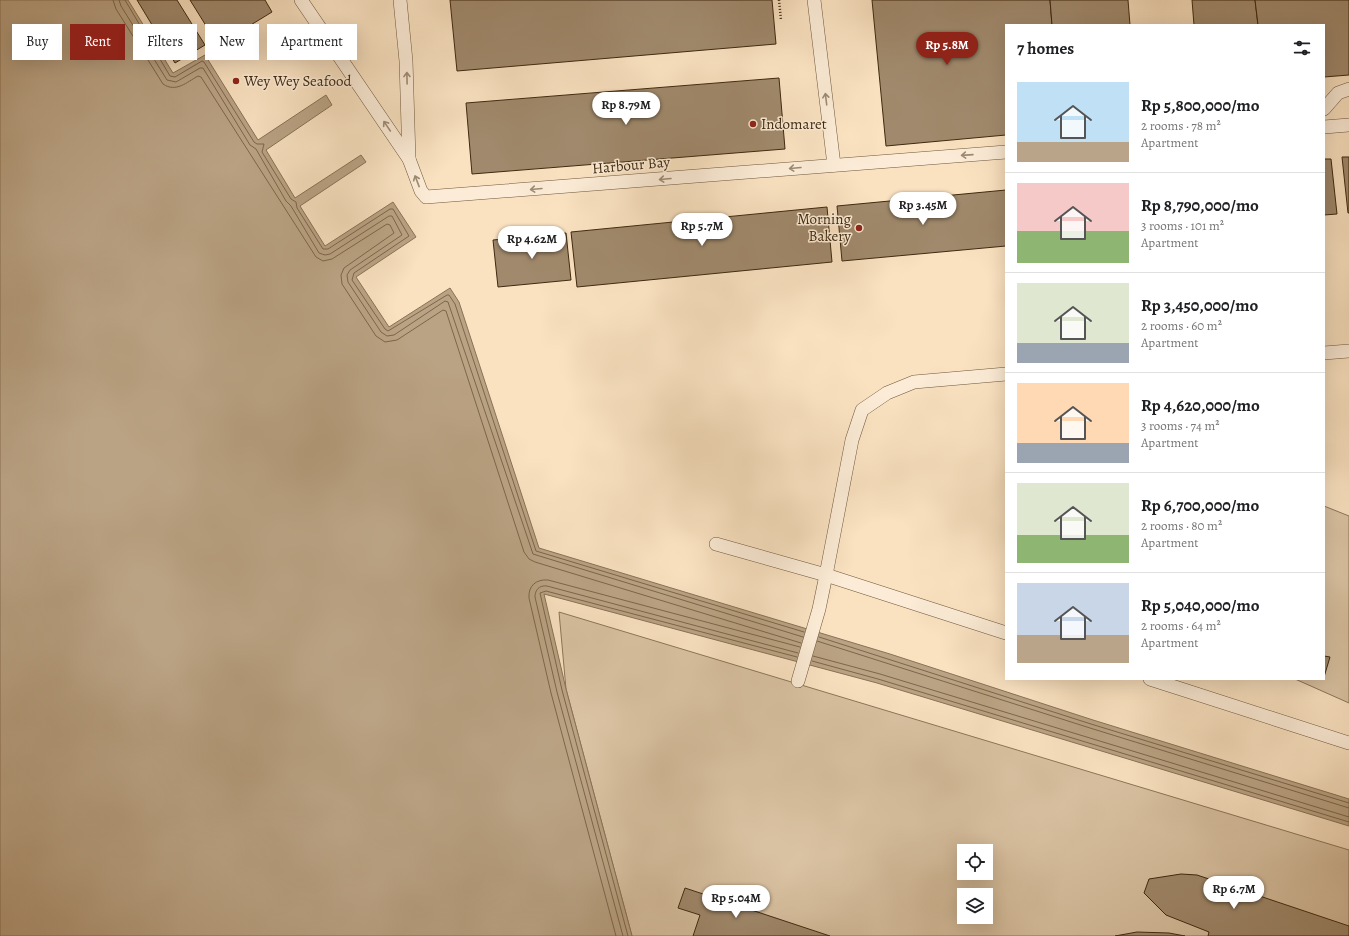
<!DOCTYPE html>
<meta charset="utf-8">
<style>
:root{--surface:#fff;--page:#f2f2f2;--text:#202124;--muted:#757577;--line:#e0e0e0;--accent:#8f2418}
body{margin:0;font-family:Alegreya,serif;background:var(--page);color:var(--text);height:100vh;display:flex;flex-direction:column;font-size:15px;white-space:nowrap}
*{box-sizing:border-box;margin:0}
p{font-size:13px;color:var(--muted)}
.icon{flex:none;width:22px;height:22px;fill:none;stroke:currentColor;stroke-width:2;stroke-linecap:round;stroke-linejoin:round}
.map{position:relative;flex:1;overflow:hidden}
.drawer{position:absolute;left:1005px;top:24px;width:320px;height:656px;display:flex;flex-direction:column;background:var(--surface);border-radius:0px;box-shadow:0 4px 16px #0002}
.drawer>*{flex:none}
.top-card{position:absolute;left:12px;top:24px;width:380px;height:36px;display:flex;gap:8px}
.controls{position:absolute;left:957px;top:844px;display:grid;gap:8px}
.controls a{display:grid;place-items:center;width:36px;height:36px;border-radius:0px;background:var(--surface);box-shadow:0 4px 16px #0002;font-size:20px}
.price{position:absolute;translate:-50% -34px;padding:0 9px;border-radius:14px;background:#fff;color:#222;font-size:13px;line-height:26px;filter:drop-shadow(0 1px 2px #0008)}
.price::after{content:'';position:absolute;left:50%;top:24px;width:12px;height:9px;margin-left:-6px;background:inherit;clip-path:polygon(0 0,100% 0,50% 100%)}
.price.current{background:var(--accent);color:#fff}
ul{padding:0;list-style:none}
li{display:flex;align-items:center;gap:12px;height:100px;padding:0 12px}
li+li{border-top:1px solid var(--line)}
li span{display:grid;place-items:center;flex:none;width:112px;height:80px;border-radius:0px;color:#555}
li>.icon{margin-inline-start:auto}
span .icon{width:48px;height:48px;fill:#fffc;stroke-width:1}
li b{font-size:17px}
h2{display:flex;justify-content:space-between;align-items:center;height:48px;padding:0 12px;font-size:17px}
.pill{padding:0 14px;border-radius:0px;background:var(--surface);box-shadow:0 4px 16px #0002;font-size:14px;line-height:36px}
.pill.current{background:var(--accent);color:#fff}
.map>svg:first-child{display:block}
.green{fill:#dac3a3;stroke:#8c7659;fill-rule:evenodd}
.water{fill:#baa384;stroke:#897255}
.lines{fill:none;stroke-linecap:round;stroke-linejoin:round}
.shore{stroke:#7c664a;stroke-width:1}
.building{fill:#a0896c;stroke:#3f290f}
.lane-casing{stroke:#6e573c;stroke-width:14}
.path{stroke:#3f290f;stroke-width:2.5;stroke-dasharray:1 2;stroke-linecap:butt}
.lane{stroke:#fcecd7;stroke-width:13}
.oneway{stroke:#9e8a73}
.poi-dot{fill:#8f2418;stroke:#fcecd7;stroke-width:1.5}
.labels{text-anchor:middle;dominant-baseline:central;stroke-width:3;stroke-linejoin:round;paint-order:stroke}
.poi-label{font-size:15px;fill:#3f290f;stroke:#fcecd7;text-anchor:start}
.street-label{font-size:15px;fill:#3f290f;stroke:#fcecd7}
</style>
<div class="map">
<svg width="1349" height="936" viewBox="0 0 1349 936">
<rect width="100%" height="100%" fill="#fae2c1"/>
<filter id="stains"><feTurbulence type="fractalNoise" baseFrequency=".005" numOctaves="4"/><feColorMatrix values="0 0 0 0 .2 0 0 0 0 .09 0 0 0 0 .02 0 0 0 .5 -.17"/></filter>
<radialGradient id="worn" r=".72"><stop offset=".6" stop-color="#630" stop-opacity="0"/><stop offset="1" stop-color="#630" stop-opacity=".3"/></radialGradient>
<g class="green">
<polygon points="1324,506 1349,516 1349,703 1295,679 1324,679"/>
<path d="M 559,612 L 1349,850 L 1349,936 L 632,936 L 566,689 ZM 964,851 L 986,851 L 986,873 L 964,873 ZM 964,895 L 986,895 L 986,917 L 964,917 Z"/>
</g>
<polygon class="water" points="0,0 128,0 173,73 205,55 258,140 326,95 332,105 266,150 295,198 361,155 366,162 300,206 325,246 393,202 416,237 356,277 389,327 450,288 459,302 539,548 890,654 1093,720 1349,799 1349,826 877,683 544,594 566,689 632,936 0,936"/>
<g class="lines">
<g class="shore">
<path d="M 113,0 L 116,9 L 163,84 C 176,93 187,82 198,76 L 201,77 L 316,257 L 323,261 L 332,259 L 387,224 L 390,225 L 394,233 L 344,268 L 341,275 L 342,284 L 376,336 L 385,342 L 397,340 L 443,310 L 446,311 L 524,552 L 529,559 L 535,562 L 801,643"/>
<polyline points="119,0 121,6 167,80 176,82 200,68 203,68 250,145 256,149 286,201 291,206 319,253 325,255 330,254 389,216 392,216 402,235 350,270 347,275 348,282 381,332 387,336 394,335 445,301 448,302 533,554 803,637"/>
<polyline points="125,0 170,76 175,77 202,61 204,62 254,142 257,144 264,144 262,152 291,199 296,202 297,208 323,249 328,249 390,209 393,209 409,236 354,273 352,280 385,329 388,331 447,295 449,295 455,304 536,551 804,632"/>
<polyline points="819,637 1091,724 1349,803"/>
<polyline points="817,641 1090,728 1349,808"/>
<polyline points="813,656 880,674 1349,817"/>
<polyline points="812,661 878,679 1349,822"/>
<path d="M 616,936 L 551,693 L 529,598 C 528,586 536,579 548,580 L 800,647"/>
<path d="M 623,936 L 557,692 L 535,597 C 535,590 539,585 547,586 L 798,653"/>
<polyline points="628,936 562,690 540,593 546,591 797,657"/>
</g>
</g>
<g class="building">
<polygon points="137,0 177,0 205,45 175,63"/>
<polygon points="190,0 265,0 272,12 218,45"/>
<polygon points="450,0 772,0 776,44 457,71"/>
<polygon points="872,0 1050,0 1052,25 1006,25 1006,135 886,146"/>
<polygon points="1050,0 1128,0 1130,25 1052,25"/>
<polygon points="1192,0 1255,0 1258,25 1194,25"/>
<polygon points="1255,0 1349,0 1349,75 1324,77 1324,25 1258,25"/>
<polygon points="779,78 785,149 472,174 466,103"/>
<polygon points="1342,157 1349,157 1349,213 1348,213"/>
<polygon points="1324,159 1331,159 1337,214 1324,215"/>
<polygon points="1006,190 1006,246 842,261 837,206"/>
<polygon points="827,207 832,262 577,287 571,232"/>
<polygon points="566,233 571,280 498,287 493,240"/>
<polygon points="1324,656 1330,657 1324,677"/>
<polygon points="1181,874 1197,875 1349,926 1349,936 1208,936 1209,932 1166,915 1144,893 1149,879"/>
<polygon points="685,888 830,936 693,936 700,915 678,908"/>
<polygon points="1137,932 1169,933 1185,936 1115,936"/>
</g>
<g class="lines">
<g class="lane-casing">
<g id="lane">
<polyline points="301,0 409,159 421,191 426,197 1006,152"/>
<polyline points="400,0 406,61 409,159"/>
<polyline points="814,0 834,165"/>
<polyline points="1324,109 1338,93 1349,89"/>
<polyline points="1324,127 1349,125"/>
<polyline points="1324,353 1349,351"/>
<polyline points="716,544 826,575 852,440 862,410 887,393 914,382 1006,374"/>
<polyline points="1150,679 1349,743"/>
<polyline points="798,681 819,609 826,575 1006,633"/>
</g>
</g>
<polyline class="path" points="779,0 781,20"/>
<use href="#lane" class="lane"/>
</g>
<defs><path id="oneway-shaft" d="M-6 0H5M1.5-3L5.5 0L1.5 3" fill="none" stroke-width="1.6" stroke-linecap="round" stroke-linejoin="round"/></defs>
<g class="oneway">
<use href="#oneway-shaft" transform="translate(407 78) rotate(-91)"/>
<use href="#oneway-shaft" transform="translate(826 99) rotate(-97)"/>
<use href="#oneway-shaft" transform="translate(387 126) rotate(-124)"/>
<use href="#oneway-shaft" transform="translate(967 155) rotate(176)"/>
<use href="#oneway-shaft" transform="translate(795 168) rotate(175)"/>
<use href="#oneway-shaft" transform="translate(665 179) rotate(175)"/>
<use href="#oneway-shaft" transform="translate(417 181) rotate(-111)"/>
<use href="#oneway-shaft" transform="translate(536 189) rotate(175)"/>
</g>
<g class="poi-dot">
<circle cx="236" cy="81" r="4"/>
<circle cx="753" cy="124" r="4"/>
<circle cx="859" cy="228" r="4"/>
</g>
<g class="labels">
<g class="poi-label">
<text x="244" y="81">Wey Wey Seafood</text>
<text x="761" y="124">Indomaret</text>
<text x="851" y="219" text-anchor="end">Morning<tspan x="851" dy="17">Bakery</tspan></text>
</g>
<g class="street-label">
<text transform="translate(631 165) rotate(-5)">Harbour Bay</text>
</g>
</g>
<rect width="100%" height="100%" filter="url(#stains)"/>
<rect width="100%" height="100%" fill="url(#worn)"/>
</svg>
<div class="controls">
<a><svg class="icon" aria-label="locate" viewBox="0 0 24 24"><circle cx="12" cy="12" r="6"/><path d="M12 2v4M12 18v4M2 12h4M18 12h4"/></svg></a>
<a><svg class="icon" aria-label="layers" viewBox="0 0 24 24"><path d="M12 4l9 5-9 5-9-5zM3 14l9 5 9-5"/></svg></a>
</div>
<b class="price current" style="left:947px;top:66px">Rp 5.8M</b>
<b class="price" style="left:626px;top:126px">Rp 8.79M</b>
<b class="price" style="left:923px;top:226px">Rp 3.45M</b>
<b class="price" style="left:702px;top:247px">Rp 5.7M</b>
<b class="price" style="left:532px;top:260px">Rp 4.62M</b>
<b class="price" style="left:1234px;top:910px">Rp 6.7M</b>
<b class="price" style="left:736px;top:919px">Rp 5.04M</b>
<div class="top-card">
<a class="pill">Buy</a>
<a class="pill current">Rent</a>
<a class="pill">Filters</a>
<a class="pill">New</a>
<a class="pill">Apartment</a>
</div>
<section class="drawer">
<h2>7 homes<svg class="icon" aria-label="filters" viewBox="0 0 24 24"><path d="M4 7h16M4 17h16"/><circle cx="9" cy="7" r="2"/><circle cx="15" cy="17" r="2"/></svg></h2>
<ul>
<li><span style="background:linear-gradient(#bfe0f5 75%,#b9a48a 0)"><svg class="icon" aria-label="home" viewBox="0 0 24 24"><path d="M3 11l9-7 9 7M6 9v11h12V9"/></svg></span><div><b>Rp 5,800,000/mo</b><p>2 rooms · 78 m²</p><p>Apartment</p></div></li>
<li><span style="background:linear-gradient(#f6c9c9 60%,#8fb573 0)"><svg class="icon" aria-label="home" viewBox="0 0 24 24"><path d="M3 11l9-7 9 7M6 9v11h12V9"/></svg></span><div><b>Rp 8,790,000/mo</b><p>3 rooms · 101 m²</p><p>Apartment</p></div></li>
<li><span style="background:linear-gradient(#dfe7d0 75%,#9aa5b1 0)"><svg class="icon" aria-label="home" viewBox="0 0 24 24"><path d="M3 11l9-7 9 7M6 9v11h12V9"/></svg></span><div><b>Rp 3,450,000/mo</b><p>2 rooms · 60 m²</p><p>Apartment</p></div></li>
<li><span style="background:linear-gradient(#ffd9b3 75%,#9aa5b1 0)"><svg class="icon" aria-label="home" viewBox="0 0 24 24"><path d="M3 11l9-7 9 7M6 9v11h12V9"/></svg></span><div><b>Rp 4,620,000/mo</b><p>3 rooms · 74 m²</p><p>Apartment</p></div></li>
<li><span style="background:linear-gradient(#dfe7d0 65%,#8fb573 0)"><svg class="icon" aria-label="home" viewBox="0 0 24 24"><path d="M3 11l9-7 9 7M6 9v11h12V9"/></svg></span><div><b>Rp 6,700,000/mo</b><p>2 rooms · 80 m²</p><p>Apartment</p></div></li>
<li><span style="background:linear-gradient(#c9d6e8 65%,#b9a48a 0)"><svg class="icon" aria-label="home" viewBox="0 0 24 24"><path d="M3 11l9-7 9 7M6 9v11h12V9"/></svg></span><div><b>Rp 5,040,000/mo</b><p>2 rooms · 64 m²</p><p>Apartment</p></div></li>
</ul>
</section>
</div>
